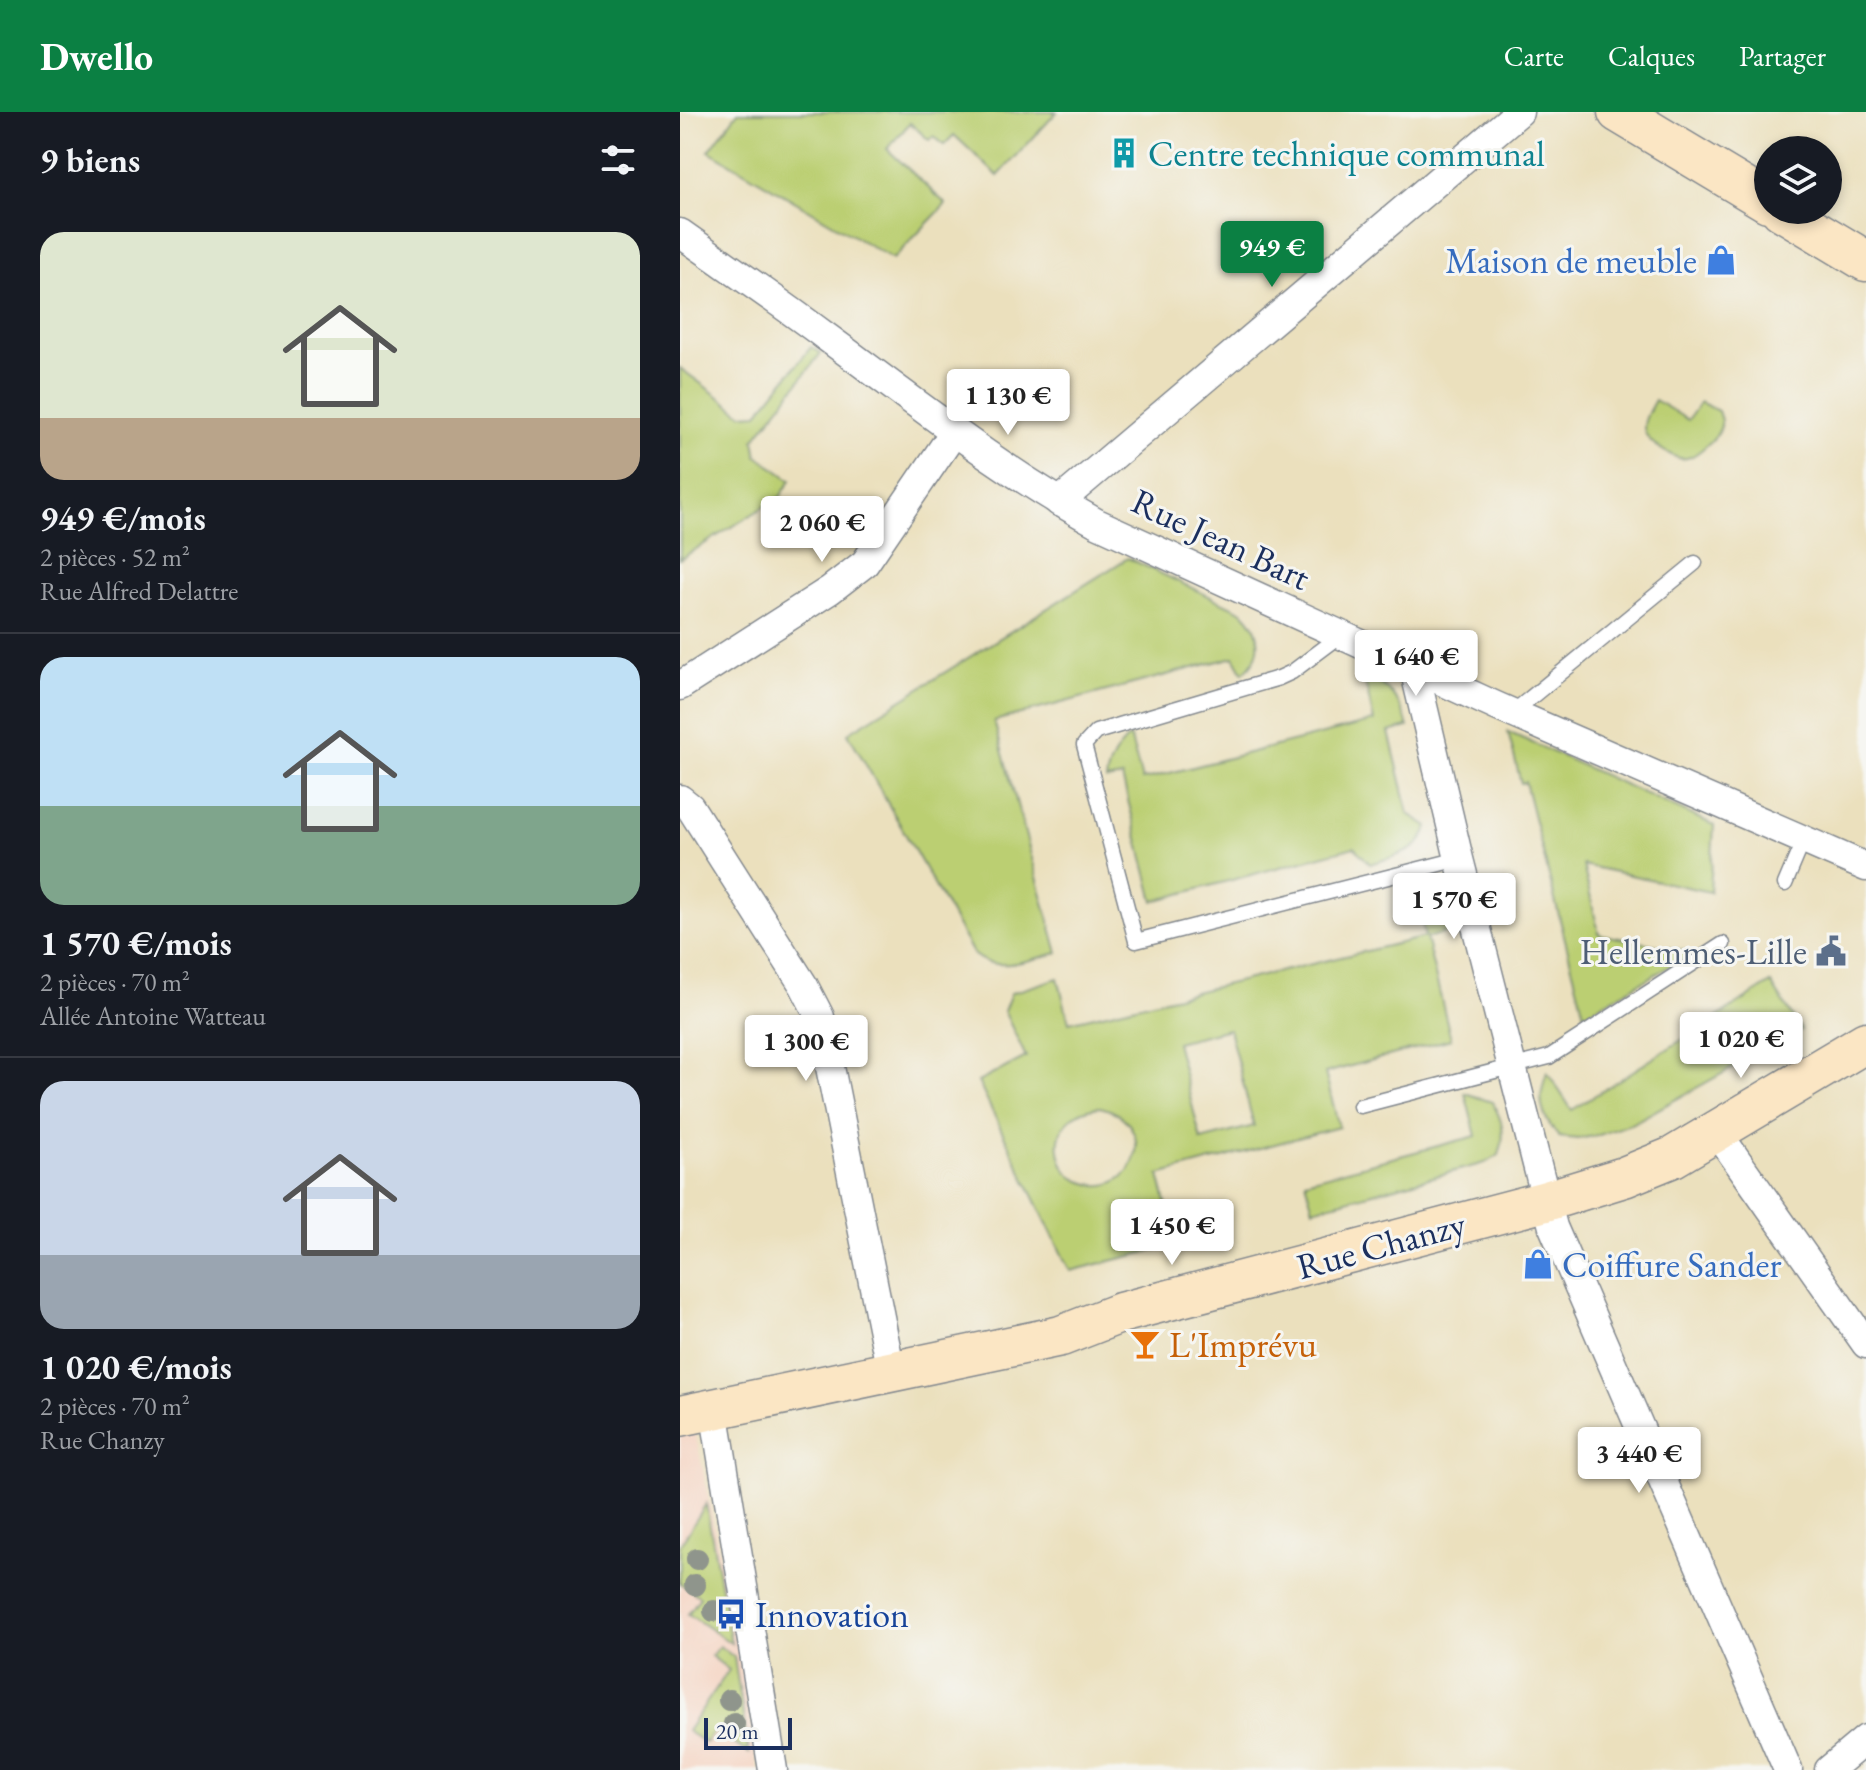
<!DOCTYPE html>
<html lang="fr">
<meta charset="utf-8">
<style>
:root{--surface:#171b24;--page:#20242c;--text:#f1f3f6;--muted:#9ea1a6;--line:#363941;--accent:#0b8043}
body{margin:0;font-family:"EB Garamond",serif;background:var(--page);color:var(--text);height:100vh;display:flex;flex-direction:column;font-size:30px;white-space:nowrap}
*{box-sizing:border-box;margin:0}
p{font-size:26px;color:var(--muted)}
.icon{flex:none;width:44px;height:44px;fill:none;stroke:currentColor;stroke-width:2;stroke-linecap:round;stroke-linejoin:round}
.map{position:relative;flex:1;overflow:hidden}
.side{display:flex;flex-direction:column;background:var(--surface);width:680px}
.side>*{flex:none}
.buttons{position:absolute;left:1074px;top:24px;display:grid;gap:16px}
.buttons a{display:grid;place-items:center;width:88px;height:88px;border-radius:50%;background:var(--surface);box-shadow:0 4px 12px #0003;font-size:40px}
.scale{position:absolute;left:24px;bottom:20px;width:88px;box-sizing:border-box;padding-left:8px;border:4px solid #1b2f5e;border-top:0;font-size:22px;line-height:28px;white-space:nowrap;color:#1b2f5e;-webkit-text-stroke:6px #f6f6f2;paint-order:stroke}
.price{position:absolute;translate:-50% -68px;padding:0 18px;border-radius:8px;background:#fff;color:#222;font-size:26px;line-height:52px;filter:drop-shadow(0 2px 4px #0008)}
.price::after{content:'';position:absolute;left:50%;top:48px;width:24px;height:18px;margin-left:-12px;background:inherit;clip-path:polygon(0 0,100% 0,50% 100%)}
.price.on{background:var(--accent);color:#fff}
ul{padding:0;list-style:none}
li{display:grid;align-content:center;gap:16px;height:424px;padding:0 40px}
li+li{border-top:2px solid var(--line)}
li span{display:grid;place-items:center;height:248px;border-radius:24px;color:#555}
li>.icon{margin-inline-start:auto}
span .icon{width:144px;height:144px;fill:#fffc;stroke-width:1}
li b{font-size:34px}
h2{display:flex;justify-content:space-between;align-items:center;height:96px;padding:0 40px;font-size:34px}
header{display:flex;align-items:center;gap:48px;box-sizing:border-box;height:112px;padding:0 40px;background:var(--accent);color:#fff}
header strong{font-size:38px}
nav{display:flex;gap:44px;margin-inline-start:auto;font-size:28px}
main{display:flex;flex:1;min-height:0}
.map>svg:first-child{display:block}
.built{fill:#f5d3c1}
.green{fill:#bbcf72;stroke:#6b7f68;stroke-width:2;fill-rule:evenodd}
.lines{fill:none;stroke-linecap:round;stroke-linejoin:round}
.lane-casing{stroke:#83888e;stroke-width:17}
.street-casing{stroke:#83888e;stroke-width:31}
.secondary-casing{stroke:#83888e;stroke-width:43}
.lane{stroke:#fff;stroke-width:14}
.street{stroke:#fff;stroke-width:28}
.secondary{stroke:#fbe6c4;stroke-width:40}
.tree{fill:#8f958c}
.labels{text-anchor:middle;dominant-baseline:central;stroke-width:6;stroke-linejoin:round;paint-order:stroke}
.culture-label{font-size:36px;fill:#0d838f;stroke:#f6f6f2;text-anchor:start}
.shop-label{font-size:36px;fill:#366cbe;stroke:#f6f6f2;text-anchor:end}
.street-label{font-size:36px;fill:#1b2f5e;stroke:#f6f6f2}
.service-label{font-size:36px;fill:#4e5e75;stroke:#f6f6f2;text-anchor:end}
.food-label{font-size:36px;fill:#c56008;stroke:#f6f6f2;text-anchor:start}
.transit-label{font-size:36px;fill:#164399;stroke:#f6f6f2;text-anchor:start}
</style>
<header>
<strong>Dwello</strong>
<nav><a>Carte</a><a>Calques</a><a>Partager</a></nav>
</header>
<main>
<section class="side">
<h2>9 biens<svg class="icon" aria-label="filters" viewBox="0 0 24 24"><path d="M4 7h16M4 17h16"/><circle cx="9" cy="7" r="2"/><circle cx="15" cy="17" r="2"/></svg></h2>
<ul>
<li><span style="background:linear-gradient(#dfe7d0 75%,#b9a48a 0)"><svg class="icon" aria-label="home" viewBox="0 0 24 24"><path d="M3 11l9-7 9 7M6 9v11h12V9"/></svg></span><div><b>949 €/mois</b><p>2 pièces · 52 m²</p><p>Rue Alfred Delattre</p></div></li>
<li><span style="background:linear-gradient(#bfe0f5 60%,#7fa58c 0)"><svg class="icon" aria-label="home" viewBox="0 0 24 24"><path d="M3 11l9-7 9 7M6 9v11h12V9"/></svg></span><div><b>1 570 €/mois</b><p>2 pièces · 70 m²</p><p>Allée Antoine Watteau</p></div></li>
<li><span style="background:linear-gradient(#c9d6e8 70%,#9aa5b1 0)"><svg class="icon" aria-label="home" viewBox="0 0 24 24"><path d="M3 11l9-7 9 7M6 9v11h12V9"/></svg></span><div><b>1 020 €/mois</b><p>2 pièces · 70 m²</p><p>Rue Chanzy</p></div></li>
</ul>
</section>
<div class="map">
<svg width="1186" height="1658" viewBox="0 0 1186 1658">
<rect width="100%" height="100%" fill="#f6f6f2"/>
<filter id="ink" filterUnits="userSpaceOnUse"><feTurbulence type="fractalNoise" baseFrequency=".0125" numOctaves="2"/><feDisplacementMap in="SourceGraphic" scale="16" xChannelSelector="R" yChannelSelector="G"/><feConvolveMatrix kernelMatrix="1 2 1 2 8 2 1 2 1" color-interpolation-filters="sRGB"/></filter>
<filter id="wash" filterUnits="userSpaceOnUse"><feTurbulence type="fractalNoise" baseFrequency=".006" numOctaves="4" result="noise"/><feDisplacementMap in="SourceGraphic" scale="32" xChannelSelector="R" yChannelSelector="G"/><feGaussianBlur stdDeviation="1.8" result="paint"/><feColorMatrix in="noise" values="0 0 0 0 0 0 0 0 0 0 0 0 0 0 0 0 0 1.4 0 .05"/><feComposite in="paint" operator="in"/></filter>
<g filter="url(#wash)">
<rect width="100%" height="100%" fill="#ebe0bd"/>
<polygon class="built" points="14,1313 58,1537 78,1658 0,1658 0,1315"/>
<g class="green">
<polygon points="58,0 377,0 318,64 274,23 264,33 254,24 249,28 230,11 207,37 266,92 213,147 29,39"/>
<polygon points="131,235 141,241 74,328 77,344 111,368 100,385 0,447 0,256 62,302 78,301"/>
<path d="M 975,288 L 1008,308 L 1020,290 L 1038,299 C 1040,305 1043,311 1040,317 C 1036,326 1017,344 1007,346 C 999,348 991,343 984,339 C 957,323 961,312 975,288 Z"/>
<path d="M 448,446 L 563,500 C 582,517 585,543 563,561 L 554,545 L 314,609 L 378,841 C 351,847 317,862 294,843 L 168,621 Z"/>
<path d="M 684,565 C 709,571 722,591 728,615 L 709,620 L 729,702 L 748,714 C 743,741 713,744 690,752 L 674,735 L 474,789 L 442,665 L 426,668 C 428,650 437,636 450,624 L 462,668 L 694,609 Z"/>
<polygon points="828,620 1034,713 1030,780 903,753 919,822 1005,839 1008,844 904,902 845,670 841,671"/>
<path d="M 735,781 C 764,777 775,792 784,816 L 746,826 L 771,927 L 645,961 L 659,1015 L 479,1063 L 490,1106 L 521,1098 L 527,1125 L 390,1159 L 298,970 L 346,945 L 324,899 L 331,881 L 378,866 L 389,910 L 745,825 ZM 549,917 L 574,1014 L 521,1028 L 496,930 ZM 420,995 C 483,1010 455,1090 403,1070 C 391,1066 383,1056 380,1044 C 373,1016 394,997 420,995 Z"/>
<path d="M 1091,871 L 1121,918 L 953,1011 L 919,1023 L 898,1027 L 879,1025 C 860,1003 857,988 867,960 L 892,998 Z"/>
<path d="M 785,981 L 812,990 C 823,1009 826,1022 819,1043 L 805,1051 L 633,1097 L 625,1069 L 796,1024 Z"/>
<polygon points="26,1392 51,1531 8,1502 20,1485 0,1471 0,1433"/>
<polygon points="39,1534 54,1545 69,1641 34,1620 25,1631 7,1619 49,1558 31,1544"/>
</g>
</g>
<g filter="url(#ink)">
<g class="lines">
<g class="lane-casing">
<g id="lane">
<polyline points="660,524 612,560 599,566 416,620 404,633 456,829 779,747"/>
<polyline points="832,601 1015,451"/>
<polyline points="1105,772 1124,727"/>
<polyline points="680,994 869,945 1043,832"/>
</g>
</g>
<g class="street-casing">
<g id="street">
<path d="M 0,121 C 48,155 97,188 145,224 C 234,289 320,358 417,411 L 816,594 L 1186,755"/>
<polyline points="379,390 839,0"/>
<polyline points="734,556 779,747 873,1115 1108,1658"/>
<polyline points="0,574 150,478 185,451 274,320"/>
<polyline points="0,687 10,695 124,874 140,905 211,1260"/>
<polyline points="1037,1020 1186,1232"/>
<polyline points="34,1297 93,1658"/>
<polyline points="1149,1658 1186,1627"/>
</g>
</g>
<g class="secondary-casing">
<g id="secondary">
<polyline points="938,0 1088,90"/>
<polyline points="1101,98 1186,149"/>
<polyline points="0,1304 381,1224 440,1201 866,1089 944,1065 993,1045 1186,930"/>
</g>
</g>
<use href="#lane" class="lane"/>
<use href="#street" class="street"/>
<use href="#secondary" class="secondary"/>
</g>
<g class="tree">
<circle cx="17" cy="1447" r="11"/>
<circle cx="15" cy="1473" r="11"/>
<circle cx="34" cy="1499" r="11"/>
<circle cx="49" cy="1588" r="11"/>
<circle cx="54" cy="1612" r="11"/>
</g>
</g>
<defs>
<g id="building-bare" transform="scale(2.4)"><path d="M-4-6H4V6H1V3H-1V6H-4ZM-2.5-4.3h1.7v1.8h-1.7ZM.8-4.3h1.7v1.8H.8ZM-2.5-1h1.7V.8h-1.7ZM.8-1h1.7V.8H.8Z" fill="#0f9aa8" stroke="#f6f6f2" stroke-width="2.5" paint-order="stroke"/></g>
<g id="shop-bare" transform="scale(2.4)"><path d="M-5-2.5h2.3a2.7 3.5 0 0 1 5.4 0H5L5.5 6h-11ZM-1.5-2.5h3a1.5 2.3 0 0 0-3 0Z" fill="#3f7fe0" stroke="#f6f6f2" stroke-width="2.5" paint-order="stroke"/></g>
<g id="civic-bare" transform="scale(2.4)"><path d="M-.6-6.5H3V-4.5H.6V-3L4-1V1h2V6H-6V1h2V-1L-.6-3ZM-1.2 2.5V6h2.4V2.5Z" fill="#5c6f8a" stroke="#f6f6f2" stroke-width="2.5" paint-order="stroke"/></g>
<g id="bar-bare" transform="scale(2.4)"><path d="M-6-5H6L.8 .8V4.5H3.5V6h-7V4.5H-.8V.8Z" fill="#e8710a" stroke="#f6f6f2" stroke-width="2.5" paint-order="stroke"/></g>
<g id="bus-bare" transform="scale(2.4)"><path d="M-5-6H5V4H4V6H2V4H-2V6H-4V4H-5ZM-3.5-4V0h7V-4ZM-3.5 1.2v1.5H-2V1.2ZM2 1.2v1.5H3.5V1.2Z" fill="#1a4fb4" stroke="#f6f6f2" stroke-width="2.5" paint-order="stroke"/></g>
</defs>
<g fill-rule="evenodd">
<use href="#building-bare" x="444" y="41"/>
<use href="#shop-bare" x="1041" y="148"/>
<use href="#civic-bare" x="1151" y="839"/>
<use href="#shop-bare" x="858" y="1152"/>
<use href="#bar-bare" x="465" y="1232"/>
<use href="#bus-bare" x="51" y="1502"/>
</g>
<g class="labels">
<g class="culture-label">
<text x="468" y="41">Centre technique communal</text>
</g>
<g class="shop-label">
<text x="1017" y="148">Maison de meuble</text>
<text x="882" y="1152" text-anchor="start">Coiffure Sander</text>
</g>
<g class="street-label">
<text transform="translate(541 427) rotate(25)">Rue Jean Bart</text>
<text transform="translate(701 1133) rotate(-15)">Rue Chanzy</text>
</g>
<g class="service-label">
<text x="1127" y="839">Hellemmes-Lille</text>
</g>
<g class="food-label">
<text x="489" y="1232">L'Imprévu</text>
</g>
<g class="transit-label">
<text x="75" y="1502">Innovation</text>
</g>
</g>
</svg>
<div class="buttons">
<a><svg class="icon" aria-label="layers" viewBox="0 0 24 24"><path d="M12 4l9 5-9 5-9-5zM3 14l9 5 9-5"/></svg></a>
</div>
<div class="scale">20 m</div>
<b class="price on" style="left:592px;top:177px">949 €</b>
<b class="price" style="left:328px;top:325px">1 130 €</b>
<b class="price" style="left:142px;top:452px">2 060 €</b>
<b class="price" style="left:736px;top:586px">1 640 €</b>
<b class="price" style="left:774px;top:829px">1 570 €</b>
<b class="price" style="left:1061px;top:968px">1 020 €</b>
<b class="price" style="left:126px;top:971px">1 300 €</b>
<b class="price" style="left:492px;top:1155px">1 450 €</b>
<b class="price" style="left:959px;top:1383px">3 440 €</b>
</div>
</main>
